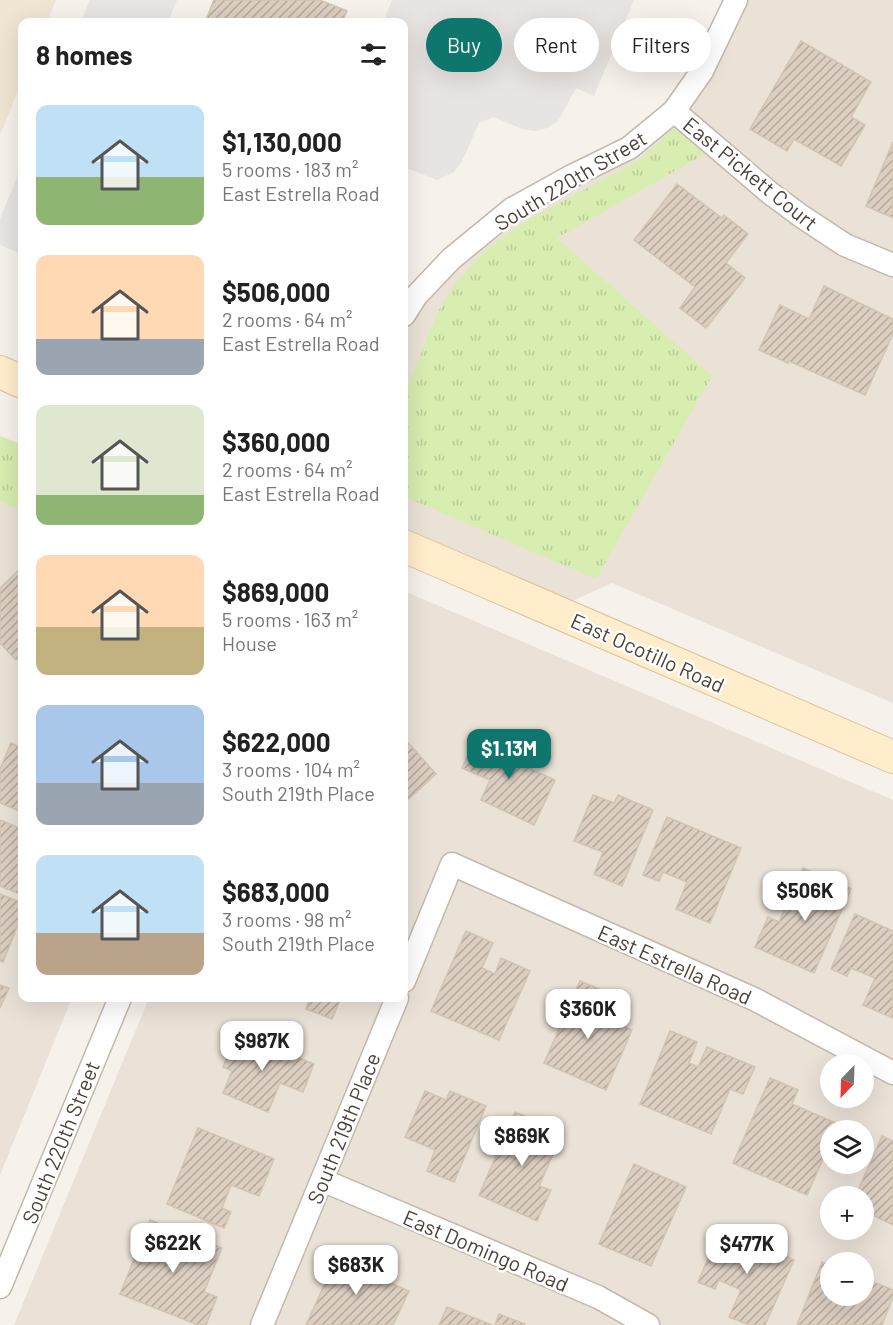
<!DOCTYPE html>
<meta charset="utf-8">
<style>
:root{--surface:#fff;--page:#f2f2f2;--text:#222;--muted:#767676;--accent:#0f766e}
body{margin:0;font-family:Barlow,sans-serif;background:var(--page);color:var(--text);height:100vh;display:flex;flex-direction:column;font-size:22px;white-space:nowrap}
*{box-sizing:border-box;margin:0}
p{font-size:20px;color:var(--muted)}
.icon{flex:none;width:33px;height:33px;fill:none;stroke:currentColor;stroke-width:2;stroke-linecap:round;stroke-linejoin:round}
.map{position:relative;flex:1;overflow:hidden}
.sheet{position:absolute;left:18px;top:18px;width:390px;height:984px;display:flex;flex-direction:column;background:var(--surface);border-radius:12px;box-shadow:0 6px 24px #0002}
.sheet>*{flex:none}
.banner{position:absolute;left:426px;top:18px;width:376px;height:54px;display:flex;gap:12px}
.needle{width:39px;rotate:203deg}
.fabs{position:absolute;left:820px;top:1054px;display:grid;gap:12px}
.fabs a{display:grid;place-items:center;width:54px;height:54px;border-radius:50%;background:var(--surface);box-shadow:0 6px 24px #0002;font-size:30px}
.price{position:absolute;translate:-50% -51px;padding:0 14px;border-radius:12px;background:#fff;color:#222;font-size:20px;line-height:39px;filter:drop-shadow(0 2px 3px #0008)}
.price::after{content:'';position:absolute;left:50%;top:36px;width:18px;height:14px;margin-left:-9px;background:inherit;clip-path:polygon(0 0,100% 0,50% 100%)}
.price.current{background:var(--accent);color:#fff}
ul{padding:0;list-style:none}
li{display:flex;align-items:center;gap:18px;height:150px;padding:0 18px}
li span{display:grid;place-items:center;flex:none;width:168px;height:120px;border-radius:12px;color:#555}
li>.icon{margin-inline-start:auto}
span .icon{width:72px;height:72px;fill:#fffc;stroke-width:1}
li b{font-size:26px}
h2{display:flex;justify-content:space-between;align-items:center;height:72px;padding:0 18px;font-size:26px}
.tag{padding:0 21px;border-radius:27px;background:var(--surface);box-shadow:0 6px 24px #0002;font-size:21px;line-height:54px}
.tag.current{background:var(--accent);color:#fff}
.map>svg:first-child{display:block}
.residential{fill:#eae2d7;fill-rule:evenodd}
.education{fill:#f0e5d3}
.grass{fill:url(#grass-tufts)}
.parking{fill:#e7e4e1}
.building{fill:url(#building-hatch);stroke:#d4c3b1;stroke-width:1.5}
.lines{fill:none;stroke-linecap:round;stroke-linejoin:round}
.street-casing{stroke:#c3b8ab;stroke-width:25}
.secondary-casing{stroke:#dcc398;stroke-width:34}
.street{stroke:#fff;stroke-width:22}
.secondary{stroke:#ffedcb;stroke-width:32}
.labels{text-anchor:middle;dominant-baseline:central;stroke-width:5;stroke-linejoin:round;paint-order:stroke}
.street-label{font-size:21px;fill:#4b4137;stroke:#fff}
</style>
<div class="map">
<svg width="893" height="1325" viewBox="0 0 893 1325">
<defs>
<pattern id="grass-tufts" width="24" height="20" patternUnits="userSpaceOnUse" patternTransform="scale(1.5)"><rect width="24" height="20" fill="#d8edb0"/><path d="M3 7l-1-3M5 7V3M7 7l1-3M15 17l-1-3M17 17v-4M19 17l1-3" fill="none" stroke="#bbcc98"/></pattern>
<pattern id="building-hatch" width="6" height="6" patternUnits="userSpaceOnUse" patternTransform="scale(1.5)"><rect width="6" height="6" fill="#dccec1"/><path d="M-1 1l2-2M0 6l6-6M5 7l2-2" fill="none" stroke="#b4a99e"/></pattern>
</defs>
<rect width="100%" height="100%" fill="#f6f1ea"/>
<g class="residential">
<polygon points="736,0 893,0 893,703 612,583 552,610 404,546 404,315 451,259 674,111"/>
<polygon points="0,436 22,445 22,998 72,998 0,1175"/>
<path d="M 404,591 L 893,800 L 893,1325 L 14,1325 L 149,998 L 404,998 ZM 831,1065 L 864,1065 L 864,1098 L 831,1098 ZM 831,1131 L 864,1131 L 864,1164 L 831,1164 ZM 831,1197 L 864,1197 L 864,1230 L 831,1230 ZM 831,1263 L 864,1263 L 864,1296 L 831,1296 Z"/>
</g>
<polygon class="education" points="0,0 56,0 47,22 22,22 22,81 0,135"/>
<g class="grass">
<polygon points="674,128 705,154 557,238 712,376 596,579 405,497 404,395 439,310 454,285 486,250 524,222 639,160"/>
<polygon points="0,436 22,445 22,511 0,501"/>
</g>
<g class="parking">
<polygon points="90,0 177,0 168,22 81,22"/>
<polygon points="392,0 634,0 594,96 576,88 558,121 547,128 535,131 522,129 493,117 479,123 462,161 454,172 437,180 404,167 404,22 383,22"/>
<polygon points="22,165 22,254 0,245 0,219"/>
</g>
<g class="building">
<polygon points="214,0 320,0 347,11 342,22 205,22"/>
<polygon points="801,41 871,82 851,117 865,125 841,166 794,139 787,151 750,129"/>
<polygon points="893,142 893,218 866,206"/>
<polygon points="677,184 722,218 724,215 748,234 726,263 745,278 706,328 680,308 695,287 634,240"/>
<polygon points="824,286 893,319 893,334 865,395 789,361 788,363 759,350 780,305 809,319"/>
<polygon points="22,567 22,654 16,660 0,643 0,588"/>
<polygon points="477,736 535,762 531,769 555,780 534,825 481,800 490,780 462,768"/>
<polygon points="404,738 436,774 404,803"/>
<polygon points="11,743 22,748 22,812 0,803 0,769"/>
<polygon points="593,795 614,803 618,795 653,810 622,886 594,874 603,852 574,841"/>
<polygon points="667,817 741,848 710,923 676,909 687,882 663,872 659,881 643,875"/>
<polygon points="0,820 22,829 22,895 0,886"/>
<polygon points="803,868 851,889 814,973 755,947 768,917 779,922"/>
<polygon points="0,894 22,903 22,914 3,962 0,961"/>
<polygon points="855,914 893,931 893,1018 863,1005 875,978 851,968 847,976 831,969"/>
<polygon points="466,931 493,943 482,968 495,974 501,958 530,971 499,1040 431,1011"/>
<polygon points="580,981 606,992 596,1014 632,1030 606,1090 544,1063"/>
<polygon points="0,985 9,988 0,1008"/>
<polygon points="310,998 341,998 332,1019 306,1009"/>
<polygon points="670,1031 697,1042 689,1063 698,1067 707,1047 755,1067 743,1094 730,1089 711,1134 640,1104"/>
<polygon points="237,1032 314,1064 303,1092 280,1083 268,1112 223,1093 232,1071 223,1067"/>
<polygon points="770,1078 798,1090 792,1104 838,1124 835,1131 831,1131 831,1141 807,1195 733,1163"/>
<polygon points="425,1091 446,1100 450,1091 486,1106 454,1182 427,1171 435,1150 405,1137"/>
<polygon points="515,1112 563,1132 539,1186 551,1190 537,1221 479,1195"/>
<polygon points="198,1128 274,1159 259,1196 231,1185 222,1208 231,1212 224,1228 167,1204"/>
<polygon points="882,1136 893,1141 893,1225 864,1211 864,1197 855,1197"/>
<polygon points="634,1164 686,1187 651,1266 599,1244"/>
<polygon points="150,1220 222,1248 204,1292 217,1297 206,1325 198,1325 120,1294"/>
<polygon points="721,1228 794,1260 765,1325 749,1325 729,1317 741,1290 719,1280 715,1289 698,1282"/>
<polygon points="342,1246 369,1258 363,1270 409,1291 393,1325 306,1325"/>
<polygon points="822,1262 831,1265 831,1296 864,1296 864,1278 893,1290 893,1297 882,1325 797,1325"/>
<polygon points="447,1307 492,1325 439,1325"/>
<polygon points="499,1314 525,1324 525,1325 495,1325"/>
</g>
<g class="lines">
<g class="street-casing">
<g id="street">
<polyline points="674,111 770,193 801,216 845,245 893,265"/>
<polyline points="404,315 416,296 451,259 512,209 572,176 629,148 674,111 702,71 736,0"/>
<polyline points="404,981 452,864 754,999 893,1073"/>
<polyline points="322,1180 598,1297 648,1325"/>
<polyline points="0,1287 120,998"/>
<polyline points="262,1325 397,998"/>
</g>
</g>
<g class="secondary-casing">
<g id="secondary">
<polyline points="0,372 22,382"/>
<polyline points="404,546 893,757"/>
</g>
</g>
<use href="#street" class="street"/>
<use href="#secondary" class="secondary"/>
</g>
<g class="labels">
<g class="street-label">
<text transform="translate(751 173) rotate(39)">East Pickett Court</text>
<text transform="translate(570 180) rotate(-31)">South 220th Street</text>
<text transform="translate(648 652) rotate(24)">East Ocotillo Road</text>
<text transform="translate(675 964) rotate(24)">East Estrella Road</text>
<text transform="translate(343 1128) rotate(-68)">South 219th Place</text>
<text transform="translate(60 1142) rotate(-68)">South 220th Street</text>
<text transform="translate(486 1250) rotate(23)">East Domingo Road</text>
</g>
</g>
</svg>
<div class="fabs">
<a><svg class="needle" viewBox="-14 -14 28 28"><path d="M0-13l5 13h-10z" fill="#e53935"/><path d="M0 13l5-13h-10z" fill="#767676"/></svg></a>
<a><svg class="icon" aria-label="layers" viewBox="0 0 24 24"><path d="M12 4l9 5-9 5-9-5zM3 14l9 5 9-5"/></svg></a>
<a>+</a>
<a>−</a>
</div>
<b class="price current" style="left:509px;top:780px">$1.13M</b>
<b class="price" style="left:805px;top:922px">$506K</b>
<b class="price" style="left:588px;top:1040px">$360K</b>
<b class="price" style="left:262px;top:1072px">$987K</b>
<b class="price" style="left:522px;top:1167px">$869K</b>
<b class="price" style="left:173px;top:1274px">$622K</b>
<b class="price" style="left:747px;top:1275px">$477K</b>
<b class="price" style="left:356px;top:1296px">$683K</b>
<div class="banner">
<a class="tag current">Buy</a>
<a class="tag">Rent</a>
<a class="tag">Filters</a>
</div>
<section class="sheet">
<h2>8 homes<svg class="icon" aria-label="filters" viewBox="0 0 24 24"><path d="M4 7h16M4 17h16"/><circle cx="9" cy="7" r="2"/><circle cx="15" cy="17" r="2"/></svg></h2>
<ul>
<li><span style="background:linear-gradient(#bfe0f5 60%,#8fb573 0)"><svg class="icon" aria-label="home" viewBox="0 0 24 24"><path d="M3 11l9-7 9 7M6 9v11h12V9"/></svg></span><div><b>$1,130,000</b><p>5 rooms · 183 m²</p><p>East Estrella Road</p></div></li>
<li><span style="background:linear-gradient(#ffd9b3 70%,#9aa5b1 0)"><svg class="icon" aria-label="home" viewBox="0 0 24 24"><path d="M3 11l9-7 9 7M6 9v11h12V9"/></svg></span><div><b>$506,000</b><p>2 rooms · 64 m²</p><p>East Estrella Road</p></div></li>
<li><span style="background:linear-gradient(#dfe7d0 75%,#8fb573 0)"><svg class="icon" aria-label="home" viewBox="0 0 24 24"><path d="M3 11l9-7 9 7M6 9v11h12V9"/></svg></span><div><b>$360,000</b><p>2 rooms · 64 m²</p><p>East Estrella Road</p></div></li>
<li><span style="background:linear-gradient(#ffd9b3 60%,#c2b280 0)"><svg class="icon" aria-label="home" viewBox="0 0 24 24"><path d="M3 11l9-7 9 7M6 9v11h12V9"/></svg></span><div><b>$869,000</b><p>5 rooms · 163 m²</p><p>House</p></div></li>
<li><span style="background:linear-gradient(#a9c7e8 65%,#9aa5b1 0)"><svg class="icon" aria-label="home" viewBox="0 0 24 24"><path d="M3 11l9-7 9 7M6 9v11h12V9"/></svg></span><div><b>$622,000</b><p>3 rooms · 104 m²</p><p>South 219th Place</p></div></li>
<li><span style="background:linear-gradient(#bfe0f5 65%,#b9a48a 0)"><svg class="icon" aria-label="home" viewBox="0 0 24 24"><path d="M3 11l9-7 9 7M6 9v11h12V9"/></svg></span><div><b>$683,000</b><p>3 rooms · 98 m²</p><p>South 219th Place</p></div></li>
</ul>
</section>
</div>
